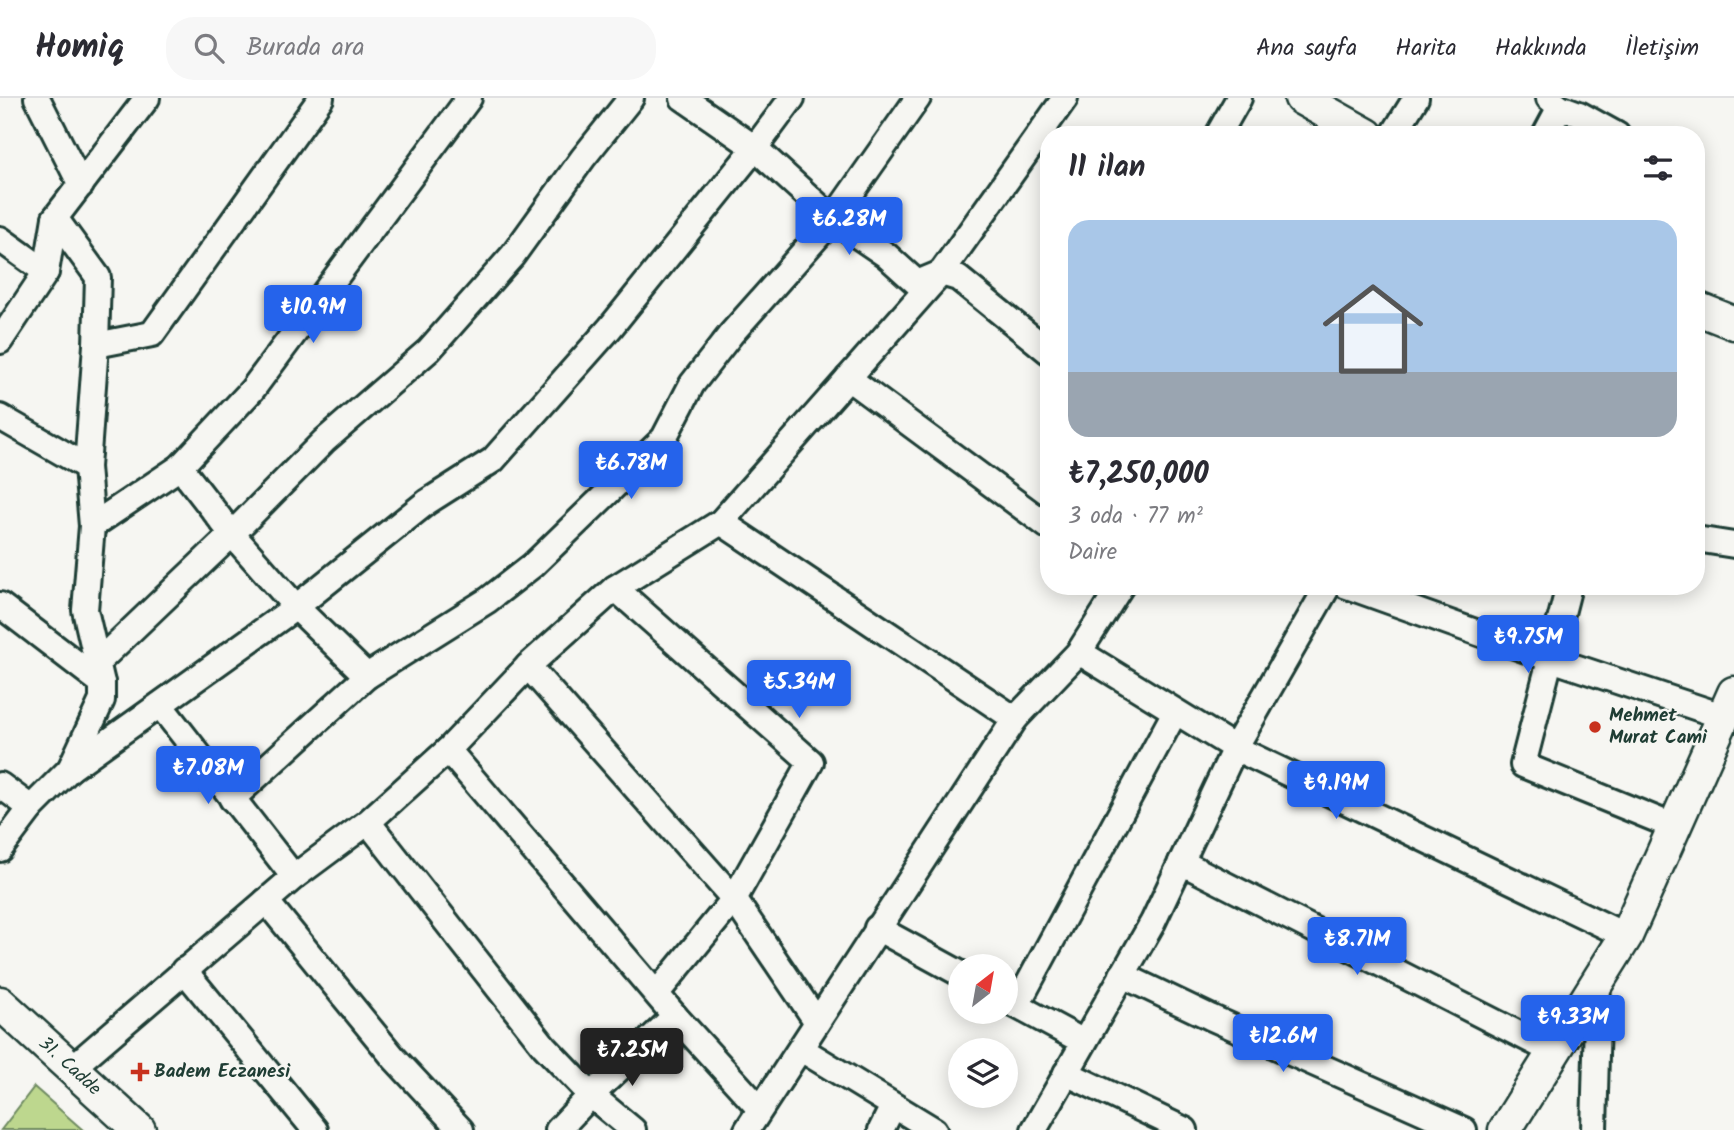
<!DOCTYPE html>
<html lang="tr">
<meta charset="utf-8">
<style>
:root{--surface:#fff;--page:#f7f7f7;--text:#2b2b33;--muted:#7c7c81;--line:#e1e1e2;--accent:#2563eb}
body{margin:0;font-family:Kalam,sans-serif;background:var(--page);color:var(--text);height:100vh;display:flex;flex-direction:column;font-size:26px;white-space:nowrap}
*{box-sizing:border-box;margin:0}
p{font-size:23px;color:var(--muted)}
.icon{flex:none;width:38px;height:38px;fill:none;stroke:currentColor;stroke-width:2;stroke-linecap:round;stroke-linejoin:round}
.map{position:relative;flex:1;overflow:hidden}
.drawer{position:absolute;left:1040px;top:28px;width:665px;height:469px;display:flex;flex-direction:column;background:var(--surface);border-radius:28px;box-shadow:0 4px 18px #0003}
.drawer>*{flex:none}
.needle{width:46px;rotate:31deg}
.controls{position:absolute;left:948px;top:856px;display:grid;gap:14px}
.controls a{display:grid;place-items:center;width:70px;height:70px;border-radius:50%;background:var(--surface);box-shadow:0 4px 18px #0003;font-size:35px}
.price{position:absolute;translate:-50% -60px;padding:0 16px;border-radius:7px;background:var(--accent);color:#fff;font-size:23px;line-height:46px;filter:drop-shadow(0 2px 4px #0008)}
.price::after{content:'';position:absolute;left:50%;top:42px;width:21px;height:16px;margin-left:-10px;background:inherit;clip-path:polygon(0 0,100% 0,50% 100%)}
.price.selected{background:#222;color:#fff}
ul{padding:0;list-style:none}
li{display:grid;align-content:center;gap:14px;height:371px;padding:0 28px}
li+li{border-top:2px solid var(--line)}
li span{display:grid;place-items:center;height:217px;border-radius:21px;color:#555}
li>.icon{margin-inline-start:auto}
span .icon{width:126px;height:126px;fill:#fffc;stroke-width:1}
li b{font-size:30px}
h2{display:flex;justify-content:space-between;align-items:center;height:84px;padding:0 28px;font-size:30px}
header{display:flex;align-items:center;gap:42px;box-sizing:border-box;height:98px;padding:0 35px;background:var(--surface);border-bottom:2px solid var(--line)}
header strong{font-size:33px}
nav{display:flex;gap:38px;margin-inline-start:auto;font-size:24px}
.search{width:490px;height:63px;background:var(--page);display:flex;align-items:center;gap:18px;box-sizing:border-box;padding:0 24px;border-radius:28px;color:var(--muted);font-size:26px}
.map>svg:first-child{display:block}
.green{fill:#bdd78e;stroke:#6e8a61;stroke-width:2}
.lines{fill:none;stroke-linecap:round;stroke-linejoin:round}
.minor-casing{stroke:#1f3d34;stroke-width:30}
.tertiary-casing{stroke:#1f3d34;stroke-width:37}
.minor{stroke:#f6f6f2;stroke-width:24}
.tertiary{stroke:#f6f6f2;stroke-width:32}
.poi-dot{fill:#c8321e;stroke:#f6f6f2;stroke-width:2.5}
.labels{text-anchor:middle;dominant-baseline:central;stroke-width:5;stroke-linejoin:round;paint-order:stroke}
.poi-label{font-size:19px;font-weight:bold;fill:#1f3d34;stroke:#f6f6f2;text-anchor:start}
.street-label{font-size:19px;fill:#1f3d34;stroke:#f6f6f2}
</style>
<header>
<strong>Homiq</strong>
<div class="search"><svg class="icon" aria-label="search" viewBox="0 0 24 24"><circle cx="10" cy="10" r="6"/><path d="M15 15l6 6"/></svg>Burada ara</div>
<nav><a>Ana sayfa</a><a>Harita</a><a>Hakkında</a><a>İletişim</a></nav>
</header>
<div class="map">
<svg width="1734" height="1032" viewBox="0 0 1734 1032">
<rect width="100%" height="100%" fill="#f6f6f2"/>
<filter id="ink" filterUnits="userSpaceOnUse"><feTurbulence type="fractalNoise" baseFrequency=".0143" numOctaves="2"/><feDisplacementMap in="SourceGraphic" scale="14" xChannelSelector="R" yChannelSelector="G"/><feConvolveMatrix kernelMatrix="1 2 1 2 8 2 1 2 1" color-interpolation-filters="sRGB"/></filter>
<g filter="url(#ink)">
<polygon class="green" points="34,989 83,1032 1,1032"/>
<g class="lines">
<g class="minor-casing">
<g id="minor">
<polyline points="37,0 81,87"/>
<polyline points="683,0 755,50 833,121 886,157 917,185 941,175 958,180 1048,253"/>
<polyline points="1549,0 1560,9 1579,16 1617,37"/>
<polyline points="1218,37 1239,0"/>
<polyline points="1393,37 1416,0"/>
<polyline points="1545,37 1560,9"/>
<polyline points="0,141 46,174"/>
<polyline points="0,243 46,174 55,120 147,0"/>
<polyline points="96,247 152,236 321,0"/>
<polyline points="848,280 1048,428"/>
<polyline points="0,319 87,369"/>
<polyline points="180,369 232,436 296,509 367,578"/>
<polyline points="721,424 1015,621"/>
<polyline points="92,428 180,369 252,292 469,0"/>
<polyline points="1696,441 1734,447"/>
<polyline points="1347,488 1551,561 1725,619"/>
<polyline points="1569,488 1523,667 1675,729"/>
<polyline points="615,490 811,664 734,801 657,895"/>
<polyline points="0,507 102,585"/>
<polyline points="1079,554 1235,650 1626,838"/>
<polyline points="96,566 232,436 324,343 429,252 513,157 583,60 631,0"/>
<polyline points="528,568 734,801 817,924"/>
<polyline points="160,607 294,779"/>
<polyline points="448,652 675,918 759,1010"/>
<polyline points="70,671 296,509 427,404 493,362 610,230 755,50 792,0"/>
<polyline points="0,687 31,710"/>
<polyline points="232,701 367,578 488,502 533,467 664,340 692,286 731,236 833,121 918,0"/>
<polyline points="368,724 544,948 591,997 633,1032"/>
<polyline points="0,751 31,710 70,671 102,602 102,585 85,512 92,428 87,369 96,247 98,179 55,120"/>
<polyline points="1181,764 1554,954"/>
<polyline points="266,803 394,960 461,1032"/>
<polyline points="877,830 961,876"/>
<polyline points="184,872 315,1032"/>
<polyline points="1122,877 1210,919 1464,1032"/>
<polyline points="1006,902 1084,944"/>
<polyline points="1017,907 1175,614"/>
<polyline points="801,951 934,1032"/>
<polyline points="72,970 294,779 368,724 448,652 528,568 615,490 721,424 941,175 1065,0"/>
<polyline points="1066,975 1185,1032"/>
<polyline points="558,1032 591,997 675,918"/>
<polyline points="747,1032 1015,621 1079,554 1121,488"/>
<polyline points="881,1032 893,1008"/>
<polyline points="1034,1032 1153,824 1235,650 1328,488"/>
<polyline points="1594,1032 1598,883"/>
</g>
</g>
<g class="tertiary-casing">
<g id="tertiary">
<polyline points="1301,0 1367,37"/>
<polyline points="1696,210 1734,225"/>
<path id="s1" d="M 0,905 L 139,1032"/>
<polyline points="1505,1032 1626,838 1734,595"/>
</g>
</g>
<use href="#minor" class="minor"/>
<use href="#tertiary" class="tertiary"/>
</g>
</g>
<g class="poi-dot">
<circle cx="1595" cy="629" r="7"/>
<path d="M136.5 963.5h7v7h7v7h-7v7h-7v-7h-7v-7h7z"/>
</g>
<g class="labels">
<g class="poi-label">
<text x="1609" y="618">Mehmet<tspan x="1609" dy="22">Murat Cami</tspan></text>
<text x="154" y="974">Badem Eczanesi</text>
</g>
<g class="street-label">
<text stroke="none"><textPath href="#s1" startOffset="94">31. Cadde</textPath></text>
</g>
</g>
</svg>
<div class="controls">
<a><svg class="needle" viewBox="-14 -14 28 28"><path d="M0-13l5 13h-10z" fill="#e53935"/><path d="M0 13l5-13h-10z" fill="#7c7c81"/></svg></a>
<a><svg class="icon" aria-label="layers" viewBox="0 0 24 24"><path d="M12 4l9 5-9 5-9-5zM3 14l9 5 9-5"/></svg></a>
</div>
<b class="price" style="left:849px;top:159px">₺6.28M</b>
<b class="price" style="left:313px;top:247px">₺10.9M</b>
<b class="price" style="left:631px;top:403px">₺6.78M</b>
<b class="price" style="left:1528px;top:577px">₺9.75M</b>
<b class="price" style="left:799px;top:622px">₺5.34M</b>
<b class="price" style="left:208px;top:708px">₺7.08M</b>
<b class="price" style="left:1336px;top:723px">₺9.19M</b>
<b class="price" style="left:1357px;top:879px">₺8.71M</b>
<b class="price" style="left:1573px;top:957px">₺9.33M</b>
<b class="price" style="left:1283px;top:976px">₺12.6M</b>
<b class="price selected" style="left:632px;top:990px">₺7.25M</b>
<section class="drawer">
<h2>11 ilan<svg class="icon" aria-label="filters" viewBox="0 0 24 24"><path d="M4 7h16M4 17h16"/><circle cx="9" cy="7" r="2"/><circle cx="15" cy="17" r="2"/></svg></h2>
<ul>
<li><span style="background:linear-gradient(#a9c7e8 70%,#9aa5b1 0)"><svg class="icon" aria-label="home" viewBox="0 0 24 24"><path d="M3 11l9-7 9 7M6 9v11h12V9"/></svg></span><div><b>₺7,250,000</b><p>3 oda · 77 m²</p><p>Daire</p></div></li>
</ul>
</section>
</div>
